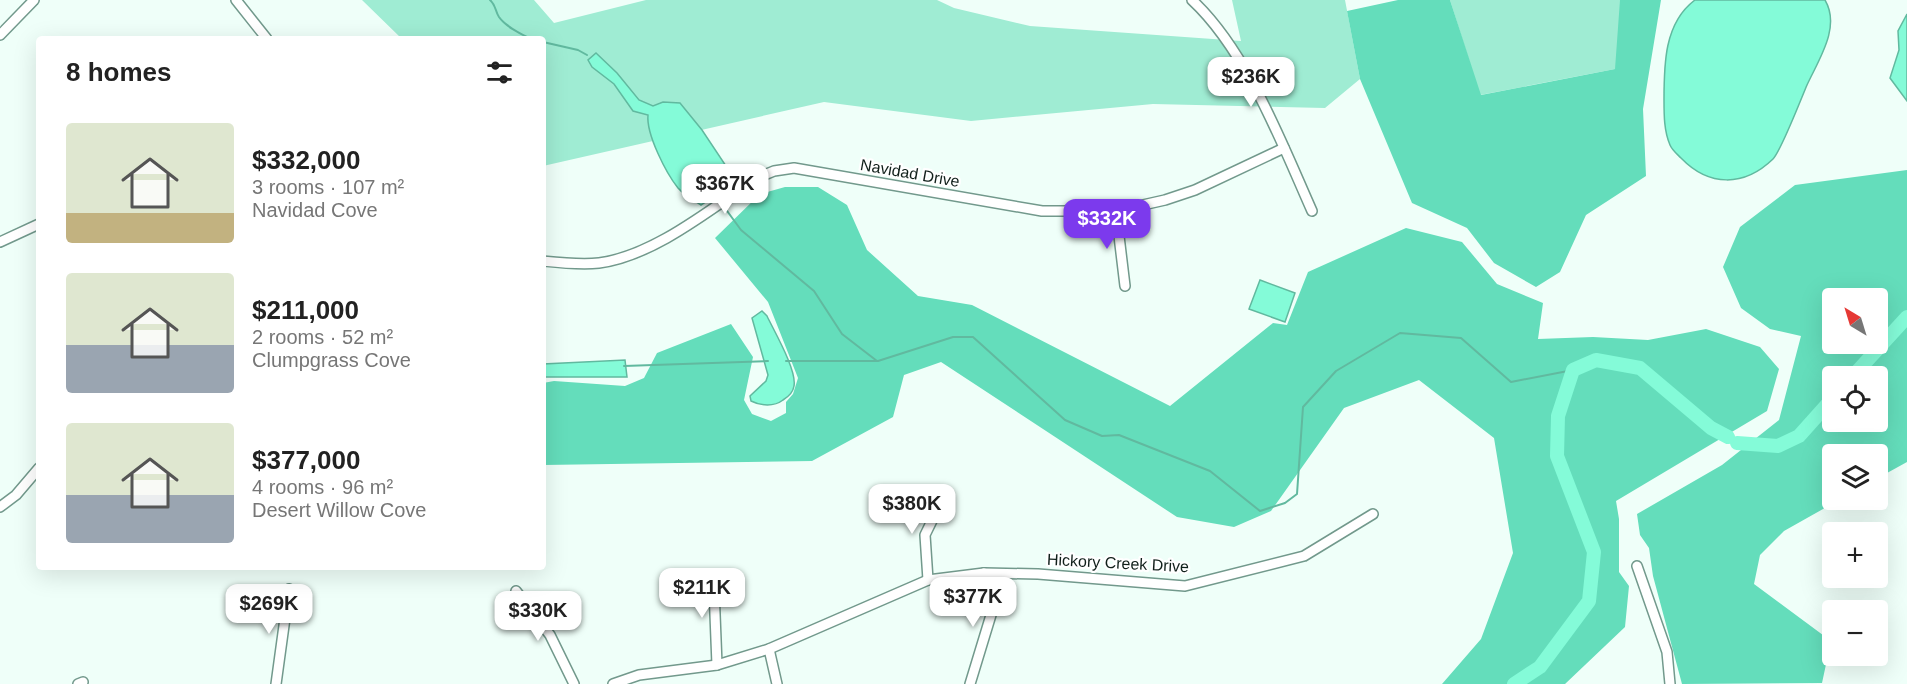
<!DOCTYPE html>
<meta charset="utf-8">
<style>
:root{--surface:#fff;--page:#f2f2f2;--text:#222;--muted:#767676;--accent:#7c3aed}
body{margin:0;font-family:Helvetica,sans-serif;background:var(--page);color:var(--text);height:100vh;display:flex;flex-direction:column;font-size:22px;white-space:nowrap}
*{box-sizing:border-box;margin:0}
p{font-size:20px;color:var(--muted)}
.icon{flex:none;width:33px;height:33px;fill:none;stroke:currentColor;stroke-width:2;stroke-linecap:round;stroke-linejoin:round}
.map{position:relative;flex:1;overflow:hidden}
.drawer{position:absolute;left:36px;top:36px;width:510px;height:534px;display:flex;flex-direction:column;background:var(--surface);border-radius:6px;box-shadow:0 6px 24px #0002}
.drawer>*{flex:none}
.needle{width:39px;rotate:322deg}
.tools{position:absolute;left:1822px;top:288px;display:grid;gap:12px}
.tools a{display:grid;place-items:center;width:66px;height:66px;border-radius:6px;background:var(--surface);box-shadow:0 6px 24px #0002;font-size:30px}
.price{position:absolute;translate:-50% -51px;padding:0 14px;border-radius:12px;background:#fff;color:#222;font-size:20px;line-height:39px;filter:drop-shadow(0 2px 3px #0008)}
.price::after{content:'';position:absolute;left:50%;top:36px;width:18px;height:14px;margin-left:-9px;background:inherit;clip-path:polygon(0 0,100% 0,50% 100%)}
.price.current{background:var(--accent);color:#fff}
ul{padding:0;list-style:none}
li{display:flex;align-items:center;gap:18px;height:150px;padding:0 30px}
li span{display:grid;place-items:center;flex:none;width:168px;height:120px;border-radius:6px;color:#555}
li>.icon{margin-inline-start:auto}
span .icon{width:72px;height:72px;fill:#fffc;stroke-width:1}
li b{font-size:26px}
h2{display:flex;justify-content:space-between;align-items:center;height:72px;padding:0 30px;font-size:26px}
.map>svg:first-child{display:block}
.green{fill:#9fecd3}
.forest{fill:#64ddbb;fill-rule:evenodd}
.water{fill:#84fbd8;stroke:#61b99f;stroke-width:1.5}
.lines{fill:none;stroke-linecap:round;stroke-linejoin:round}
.stream{stroke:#61b99f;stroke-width:2}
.river{stroke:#84fbd8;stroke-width:14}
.minor-casing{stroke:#72998c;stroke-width:12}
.minor{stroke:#fff;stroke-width:9}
.labels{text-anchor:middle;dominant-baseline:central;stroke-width:4.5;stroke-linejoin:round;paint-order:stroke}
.street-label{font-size:16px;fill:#101f1a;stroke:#fff}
</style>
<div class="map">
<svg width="1907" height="684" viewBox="0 0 1907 684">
<rect width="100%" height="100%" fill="#effff9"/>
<g class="green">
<polygon points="362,0 534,0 554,23 646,0 937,0 954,8 1030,26 1241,41 1232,0 1345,0 1360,79 1325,108 1153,104 971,121 824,102 543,166 543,39 402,39"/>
<polygon points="1450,0 1660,0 1615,69 1480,95"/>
</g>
<g class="forest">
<polygon points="1398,0 1450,0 1481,95 1615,69 1620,0 1661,0 1643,109 1646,176 1586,215 1560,272 1536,287 1494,263 1467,228 1412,203 1360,79 1347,11"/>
<path d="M 1907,170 L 1907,462 L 1878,478 L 1878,454 L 1833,454 L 1833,500 L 1839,500 L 1784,531 L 1760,555 L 1754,584 L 1831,641 L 1822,683 L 1682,684 L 1653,576 L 1649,548 L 1640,535 L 1637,514 L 1722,465 L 1779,420 L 1801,336 L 1770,329 L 1741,308 L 1723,267 L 1740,227 L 1795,185 ZM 1833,298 L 1878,298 L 1878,344 L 1833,344 ZM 1833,376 L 1878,376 L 1878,422 L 1833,422 Z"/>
<polygon points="785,187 818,187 847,205 867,250 918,296 972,305 1170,406 1273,323 1287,325 1308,272 1406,228 1462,242 1497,284 1543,303 1538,339 1593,337 1648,340 1706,329 1760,347 1779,369 1767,411 1616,501 1619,519 1619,572 1629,586 1625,627 1565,684 1442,684 1481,639 1513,553 1494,438 1419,380 1344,408 1271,511 1234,527 1177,517 941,362 904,375 893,417 812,461 543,465 543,383 554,381 625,386 644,378 657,353 731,324 753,357 744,400 752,414 771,421 786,413 786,402 793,394 798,378 768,302 715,238 760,194"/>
</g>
<g class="water">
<path d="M 1695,0 L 1825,0 C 1841,27 1819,59 1807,85 C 1801,99 1781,151 1773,159 C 1744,187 1709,187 1681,158 C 1677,154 1672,150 1670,145 C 1664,131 1664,115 1664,100 C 1664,65 1664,23 1695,0 Z"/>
<polygon points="1907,14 1907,101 1890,78 1899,50 1898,31"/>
<path d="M 596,53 L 617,73 L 639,100 L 653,106 L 663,102 L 680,103 L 702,130 L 736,181 L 701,205 C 693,200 684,195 678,188 C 666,173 646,134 648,115 L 633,111 L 614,84 L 592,67 L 588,60 Z"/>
<polygon points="1260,280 1295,293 1285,322 1249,309"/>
<path d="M 762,311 L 767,316 C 774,331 797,370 794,386 C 793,393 788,397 783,400 C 774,407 761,406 751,401 L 750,396 L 766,381 L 768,375 L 752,318 Z"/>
<polygon points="625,360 627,377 543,377 543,364"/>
</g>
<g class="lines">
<g class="stream">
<path d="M 490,0 C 496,5 495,11 499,17 C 506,27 521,34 531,39"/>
<polyline points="543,42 578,50 587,55"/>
<polyline points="722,204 741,230 814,291 842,334 877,361"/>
<polyline points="786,361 878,361 953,337 973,337 1065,420 1102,436 1119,435 1210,471 1260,511 1285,503 1297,494 1303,407 1336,371 1400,333 1461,338 1511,382 1573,370"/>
<polyline points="624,366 768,361"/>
</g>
<g class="river">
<polyline points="1853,376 1907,317"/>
<polyline points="1737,443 1778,446 1799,436 1833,398"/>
<polyline points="1514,684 1540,667 1589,601 1594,552 1557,456 1558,416 1573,370 1596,360 1640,368 1711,428 1728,437"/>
</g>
<g class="minor-casing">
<g id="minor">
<polyline points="236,0 267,39"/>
<path d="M 1192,0 C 1247,51 1282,144 1312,211"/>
<polyline points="0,35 34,0"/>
<polyline points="1116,211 1125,286"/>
<polyline points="0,242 39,224"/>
<path d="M 543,261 C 562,263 580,265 599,263 C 654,256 712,208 757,178 L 774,171 L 794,168 L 1042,211 L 1116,211 L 1165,200 L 1195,190 L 1284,148"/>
<polyline points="0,507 16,495 39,468"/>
<polyline points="1637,566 1667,652 1670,684"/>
<polyline points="928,580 925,535 943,498"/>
<polyline points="516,591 550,635 574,684"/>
<polyline points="769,649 777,684"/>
<polyline points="717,665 714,589 719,583"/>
<polyline points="78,684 83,682"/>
<polyline points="276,684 289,589"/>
<polyline points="613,684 639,675 717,665 769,649 928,580 984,573 1038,574 1185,586 1304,556 1373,514"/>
<polyline points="970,684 991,615 984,573"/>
</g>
</g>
<use href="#minor" class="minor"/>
</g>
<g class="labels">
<g class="street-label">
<text transform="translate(910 173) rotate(10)">Navidad Drive</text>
<text transform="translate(1118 563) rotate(3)">Hickory Creek Drive</text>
</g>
</g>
</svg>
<div class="tools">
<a><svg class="needle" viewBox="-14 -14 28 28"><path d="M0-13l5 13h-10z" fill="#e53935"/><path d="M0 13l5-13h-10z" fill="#767676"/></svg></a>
<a><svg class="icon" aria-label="locate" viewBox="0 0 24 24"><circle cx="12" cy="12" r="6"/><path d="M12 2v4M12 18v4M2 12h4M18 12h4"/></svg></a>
<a><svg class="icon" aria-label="layers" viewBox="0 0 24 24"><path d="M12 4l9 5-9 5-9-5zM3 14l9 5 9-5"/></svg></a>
<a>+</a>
<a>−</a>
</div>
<b class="price" style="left:1251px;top:108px">$236K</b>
<b class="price" style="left:725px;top:215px">$367K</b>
<b class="price current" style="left:1107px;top:250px">$332K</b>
<b class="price" style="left:912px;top:535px">$380K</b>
<b class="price" style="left:702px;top:619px">$211K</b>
<b class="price" style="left:973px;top:628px">$377K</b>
<b class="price" style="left:269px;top:635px">$269K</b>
<b class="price" style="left:538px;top:642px">$330K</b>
<section class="drawer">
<h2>8 homes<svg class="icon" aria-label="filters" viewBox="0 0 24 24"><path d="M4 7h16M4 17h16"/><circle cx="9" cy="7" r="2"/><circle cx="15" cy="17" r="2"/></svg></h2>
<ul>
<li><span style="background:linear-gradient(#dfe7d0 75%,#c2b280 0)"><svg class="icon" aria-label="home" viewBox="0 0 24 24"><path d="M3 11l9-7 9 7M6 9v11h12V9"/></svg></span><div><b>$332,000</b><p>3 rooms · 107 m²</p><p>Navidad Cove</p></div></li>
<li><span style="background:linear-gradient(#dfe7d0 60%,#9aa5b1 0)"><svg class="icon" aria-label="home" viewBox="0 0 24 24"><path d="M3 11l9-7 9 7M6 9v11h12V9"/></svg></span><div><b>$211,000</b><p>2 rooms · 52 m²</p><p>Clumpgrass Cove</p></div></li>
<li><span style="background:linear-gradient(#dfe7d0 60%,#9aa5b1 0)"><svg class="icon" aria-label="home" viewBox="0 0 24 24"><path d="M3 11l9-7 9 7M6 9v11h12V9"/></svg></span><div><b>$377,000</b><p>4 rooms · 96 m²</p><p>Desert Willow Cove</p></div></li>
</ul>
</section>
</div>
